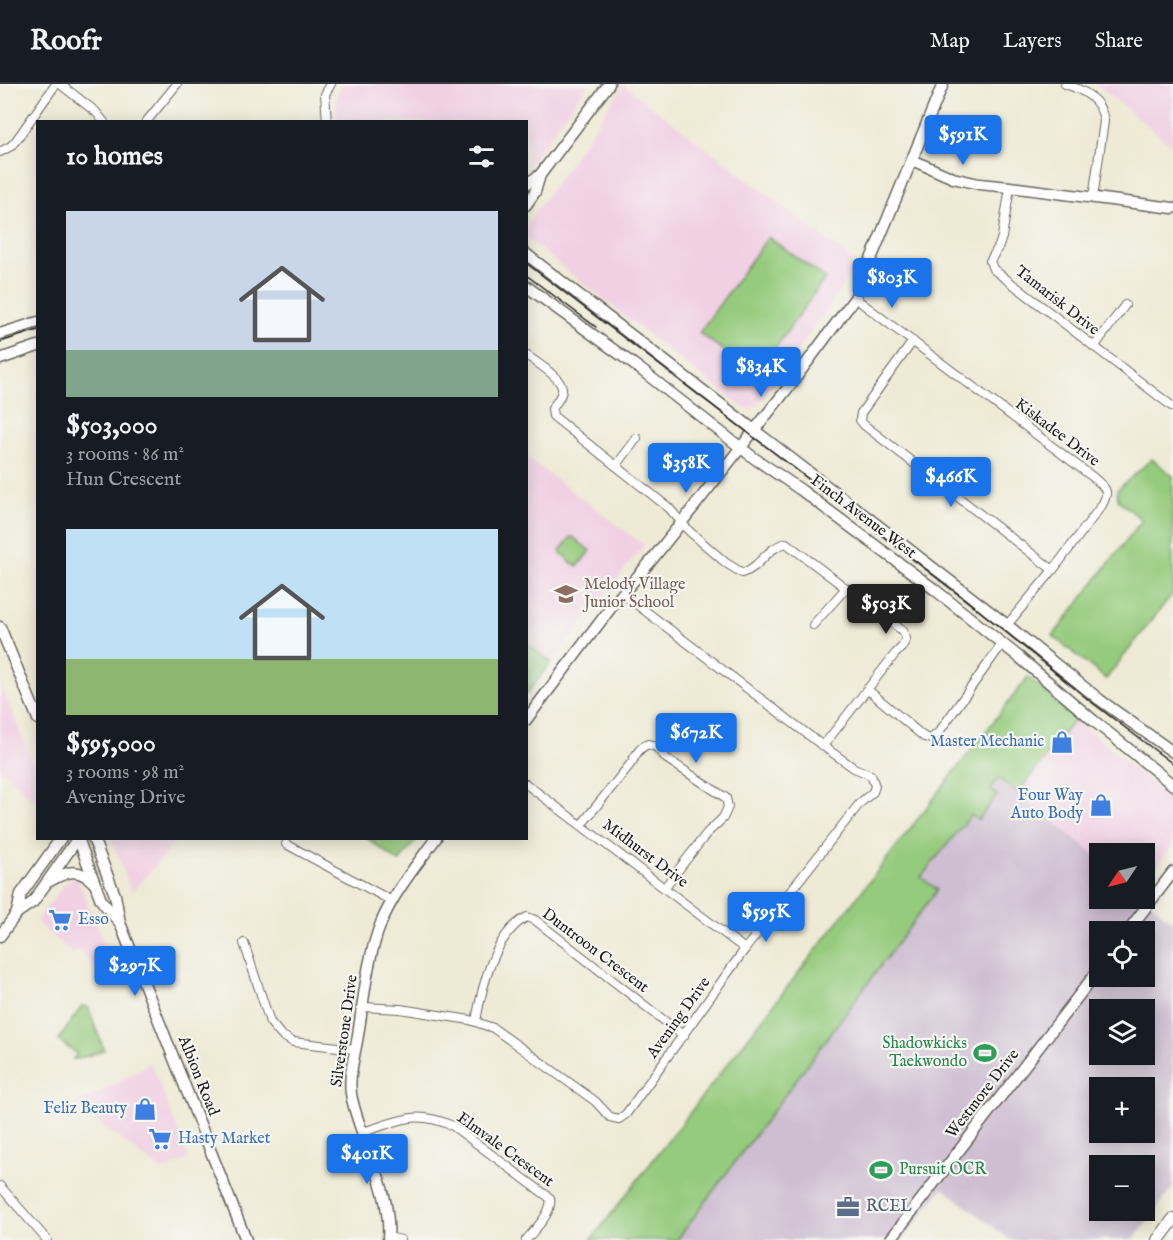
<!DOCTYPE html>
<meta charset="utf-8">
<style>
:root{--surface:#171b24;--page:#242831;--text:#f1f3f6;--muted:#9ea1a6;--line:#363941;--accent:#1a73e8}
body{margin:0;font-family:"IM FELL English",serif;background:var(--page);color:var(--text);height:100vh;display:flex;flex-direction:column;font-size:22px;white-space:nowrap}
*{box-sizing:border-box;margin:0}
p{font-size:20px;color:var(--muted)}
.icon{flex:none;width:33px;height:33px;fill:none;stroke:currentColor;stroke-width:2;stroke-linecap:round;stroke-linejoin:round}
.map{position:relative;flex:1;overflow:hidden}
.side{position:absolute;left:36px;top:36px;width:492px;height:720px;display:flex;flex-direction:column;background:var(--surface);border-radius:0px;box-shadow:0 3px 15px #0003}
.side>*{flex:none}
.needle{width:39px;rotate:235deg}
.buttons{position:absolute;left:1089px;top:759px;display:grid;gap:12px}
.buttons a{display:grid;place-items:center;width:66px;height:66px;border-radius:0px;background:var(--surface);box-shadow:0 3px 15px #0003;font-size:30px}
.price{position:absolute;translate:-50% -51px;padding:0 14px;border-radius:6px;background:var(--accent);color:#fff;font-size:20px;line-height:39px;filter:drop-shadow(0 2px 3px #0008)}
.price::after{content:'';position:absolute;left:50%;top:36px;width:18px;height:14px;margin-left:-9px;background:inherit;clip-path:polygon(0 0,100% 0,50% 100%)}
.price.active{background:#222;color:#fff}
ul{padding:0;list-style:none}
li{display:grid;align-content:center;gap:12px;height:318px;padding:0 30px}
li span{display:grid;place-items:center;height:186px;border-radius:0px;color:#555}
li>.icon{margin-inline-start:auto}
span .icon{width:108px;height:108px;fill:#fffc;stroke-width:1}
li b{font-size:26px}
h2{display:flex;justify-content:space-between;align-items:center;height:72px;padding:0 30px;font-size:26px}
header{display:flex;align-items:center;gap:36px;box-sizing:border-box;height:84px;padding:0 30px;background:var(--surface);border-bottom:2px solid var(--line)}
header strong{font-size:28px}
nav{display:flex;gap:33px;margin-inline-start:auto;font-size:21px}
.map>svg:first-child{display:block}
.built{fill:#f1d0e4}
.industrial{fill:#cebed1;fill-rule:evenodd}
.green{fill:#95cb7d;stroke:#58744c;stroke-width:1.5}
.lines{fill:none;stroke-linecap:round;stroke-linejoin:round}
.street-casing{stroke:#66645d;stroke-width:10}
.secondary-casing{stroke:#66645d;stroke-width:13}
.primary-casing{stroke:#66645d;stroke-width:14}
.street{stroke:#fff;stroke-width:8}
.secondary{stroke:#fff;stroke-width:10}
.primary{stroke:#fff;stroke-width:12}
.tram{stroke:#1c1c1c;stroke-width:1.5}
.labels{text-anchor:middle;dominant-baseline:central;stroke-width:4.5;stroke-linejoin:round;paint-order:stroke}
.street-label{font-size:16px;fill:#1c1c1c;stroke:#f6f6f2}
.education-label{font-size:16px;fill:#785e54;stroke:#f6f6f2;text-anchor:start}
.shop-label{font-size:16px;fill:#366cbe;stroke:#f6f6f2;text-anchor:end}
.leisure-label{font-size:16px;fill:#27864d;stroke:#f6f6f2;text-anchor:end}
.service-label{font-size:16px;fill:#4e5e75;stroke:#f6f6f2;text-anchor:start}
</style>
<header>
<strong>Roofr</strong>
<nav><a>Map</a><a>Layers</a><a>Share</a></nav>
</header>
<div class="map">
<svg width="1173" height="1156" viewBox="0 0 1173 1156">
<rect width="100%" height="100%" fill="#f6f6f2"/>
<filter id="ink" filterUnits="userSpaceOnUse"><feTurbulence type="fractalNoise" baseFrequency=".0167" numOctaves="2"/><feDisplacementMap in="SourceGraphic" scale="12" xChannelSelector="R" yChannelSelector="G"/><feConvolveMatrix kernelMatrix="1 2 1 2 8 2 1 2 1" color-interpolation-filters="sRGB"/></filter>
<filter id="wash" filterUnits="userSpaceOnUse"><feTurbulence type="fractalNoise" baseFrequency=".008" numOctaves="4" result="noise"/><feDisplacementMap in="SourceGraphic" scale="24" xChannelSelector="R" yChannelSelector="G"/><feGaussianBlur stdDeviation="1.35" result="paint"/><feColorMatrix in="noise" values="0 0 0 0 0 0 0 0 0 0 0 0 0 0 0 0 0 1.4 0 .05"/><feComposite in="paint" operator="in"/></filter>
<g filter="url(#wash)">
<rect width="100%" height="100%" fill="#eeead5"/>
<g class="built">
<polygon points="343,0 588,0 527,84 526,38 337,38 336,12"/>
<polygon points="1096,0 1173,0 1173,62"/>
<polygon points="624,1 854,177 841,205 830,222 757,320 750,324 743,323 693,286 527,155 527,140"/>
<polygon points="526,373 644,461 551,578 527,559"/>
<polygon points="0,599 37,690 37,719 0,683"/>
<polygon points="1075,635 1173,717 1173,761 1145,797 1144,770 1100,770 1099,774 1018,709"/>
<polygon points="177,755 177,756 132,808 111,755"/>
<polygon points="76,791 114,886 104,892 78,865 73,870 36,838 64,801"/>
<polygon points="151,979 189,1075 162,1087 76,1021"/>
</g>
<path class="industrial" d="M 999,694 L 1099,774 L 1100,814 L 1144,814 L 1145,811 L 1160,828 L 1173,838 L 1173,1103 L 1133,1156 L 1010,1156 L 943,1104 L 902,1156 L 677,1156 L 937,806 L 921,793 L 971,731 L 978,735 L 996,711 L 989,706 ZM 1100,848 L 1144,848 L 1144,892 L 1100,892 ZM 1100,926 L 1144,926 L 1144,970 L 1100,970 ZM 1100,1004 L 1144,1004 L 1144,1048 L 1100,1048 ZM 1100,1082 L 1144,1082 L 1144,1126 L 1100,1126 Z"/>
<g class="green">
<polygon points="768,153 825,194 757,290 699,249"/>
<polygon points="1152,375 1173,392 1173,509 1106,595 1053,552 1142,436 1118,416 1117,406"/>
<polygon points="571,453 573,453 590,467 578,482 568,477 567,472 561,470 560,467"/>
<polygon points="526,559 551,578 527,610 526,610"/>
<polygon points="1028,593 1075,635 1018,709 998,694 990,706 997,711 978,736 971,731 921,793 937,806 677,1156 591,1156"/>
<polygon points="368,755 417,755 399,778"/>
<polygon points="82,922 88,923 104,966 78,975 73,975 77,970 58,956"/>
</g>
</g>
<g filter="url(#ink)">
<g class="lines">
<g class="street-casing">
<g id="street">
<polyline points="60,0 96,28 104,38"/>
<path d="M 1065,0 C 1084,6 1101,15 1104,37 L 1093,114"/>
<polyline points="146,38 177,0"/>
<polyline points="327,38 325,10 331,0"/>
<polyline points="0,68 11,62 17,55 56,0"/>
<polyline points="1010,103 1002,153 999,162 990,177 993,185 1173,323"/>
<path d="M 855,214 L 1094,394 C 1106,404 1110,407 1102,421 L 1053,486 L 1007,541"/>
<polyline points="913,257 861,329 860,336 864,341 1053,486"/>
<polyline points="1094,263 1125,221"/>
<path d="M 526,271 C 535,277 561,294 562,304 C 563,311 555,320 552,325 L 553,332 L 669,424 L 689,447 L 726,479 L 742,489 C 760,484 766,464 786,459 L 903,547 L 906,555 L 902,563 L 895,570 L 823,662"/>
<polyline points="616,382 637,354"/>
<polyline points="813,541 846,504"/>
<polyline points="867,605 924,653 931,655 939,648 1002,560"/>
<polyline points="526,700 745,865"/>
<path d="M 582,740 L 632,678 C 636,670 640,663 648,660 L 656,663 L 667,675 L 726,714 L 728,723 L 723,734 L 707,749 L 665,803"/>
<polyline points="286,760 392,817"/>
<polyline points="244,859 270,938 281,951 293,958 356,965"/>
<polyline points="363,923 400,925 470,936 493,944 595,1017 610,1033 619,1035 626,1030 745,865 860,719 873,708 875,702 871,691 854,684 823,662 623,510"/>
<path d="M 476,937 C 482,903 494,850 527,833 L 535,836 L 684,952"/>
<path d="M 363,1048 C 400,1037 414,1025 453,1042 L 550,1114 C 553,1129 535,1145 526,1156"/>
<polyline points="0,1102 47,1156"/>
<polyline points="388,1153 401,1156"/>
</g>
</g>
<g class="secondary-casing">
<g id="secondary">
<polyline points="912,76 953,94 979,100 1010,103 1173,124"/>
<polyline points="526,100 540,91"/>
<polyline points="526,121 535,108 540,91 609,0"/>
<polyline points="526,170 1007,541 1100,616 1173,668"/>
<polyline points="526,202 640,285 754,374 801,406 934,505 1019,573 1094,637 1173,701"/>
<polyline points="0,250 38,238"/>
<polyline points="0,275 38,262"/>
<polyline points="0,543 38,635"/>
<polyline points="526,636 616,517 651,477 791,300 855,214 943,0"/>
<polyline points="78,754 101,816 118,837"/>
<polyline points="93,754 115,811 120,839 246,1156"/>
<path d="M 50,797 C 67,787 79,783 94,799"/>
<polyline points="17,829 21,810 61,754"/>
<polyline points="1127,848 1173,788"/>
<polyline points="0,852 17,829 33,818 78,754"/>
<path d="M 388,1156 C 392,1105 363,1063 352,1015 C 347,995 355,971 358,951 C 364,914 367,875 381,839 C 394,808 416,782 436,754"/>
<polyline points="890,1156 1100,884"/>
</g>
</g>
<g class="primary-casing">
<polyline id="primary" points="1158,1156 1173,1136"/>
</g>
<use href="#street" class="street"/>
<use href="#secondary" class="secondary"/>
<use href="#primary" class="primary"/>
<g class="tram">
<polyline points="526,179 964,514 1090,617 1173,680"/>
<polyline points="526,191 596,243"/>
<polyline points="0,258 38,246"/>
</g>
</g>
</g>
<defs>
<g id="school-bare" transform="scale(1.8)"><path d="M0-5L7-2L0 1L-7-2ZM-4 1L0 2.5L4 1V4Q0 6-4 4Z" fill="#8d6e63" stroke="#f6f6f2" stroke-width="2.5" paint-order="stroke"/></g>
<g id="shop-bare" transform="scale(1.8)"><path d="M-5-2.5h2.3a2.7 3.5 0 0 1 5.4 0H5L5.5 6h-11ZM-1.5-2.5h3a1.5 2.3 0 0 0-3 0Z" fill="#3f7fe0" stroke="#f6f6f2" stroke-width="2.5" paint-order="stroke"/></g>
<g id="supermarket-bare" transform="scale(1.8)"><path d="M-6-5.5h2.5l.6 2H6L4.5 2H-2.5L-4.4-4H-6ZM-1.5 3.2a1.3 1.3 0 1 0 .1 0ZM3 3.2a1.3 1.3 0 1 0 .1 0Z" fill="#3f7fe0" stroke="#f6f6f2" stroke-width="2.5" paint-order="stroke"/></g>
<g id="stadium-bare" transform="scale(1.8)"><path d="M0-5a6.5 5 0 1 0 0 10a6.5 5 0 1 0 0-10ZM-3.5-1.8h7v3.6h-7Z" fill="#2e9e5b" stroke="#f6f6f2" stroke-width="2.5" paint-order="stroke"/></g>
<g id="office-bare" transform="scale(1.8)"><path d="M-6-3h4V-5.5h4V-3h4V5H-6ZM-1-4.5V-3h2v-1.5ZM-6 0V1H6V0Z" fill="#5c6f8a" stroke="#f6f6f2" stroke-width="2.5" paint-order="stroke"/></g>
</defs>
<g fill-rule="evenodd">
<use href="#school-bare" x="566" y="510"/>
<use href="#shop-bare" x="1062" y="658"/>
<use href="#shop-bare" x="1101" y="721"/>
<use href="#supermarket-bare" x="60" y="836"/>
<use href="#stadium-bare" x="985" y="969"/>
<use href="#shop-bare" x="145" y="1025"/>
<use href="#supermarket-bare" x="160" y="1055"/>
<use href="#stadium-bare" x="881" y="1086"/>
<use href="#office-bare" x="848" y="1123"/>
</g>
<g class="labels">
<g class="street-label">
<text transform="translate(1057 217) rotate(38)">Tamarisk Drive</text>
<text transform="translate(1057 349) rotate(37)">Kiskadee Drive</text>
<text transform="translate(863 433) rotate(37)">Finch Avenue West</text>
<text transform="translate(645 770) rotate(37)">Midhurst Drive</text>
<text transform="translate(595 867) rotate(37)">Duntroon Crescent</text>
<text transform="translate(679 934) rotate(-54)">Avening Drive</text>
<text transform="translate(345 947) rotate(-82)">Silverstone Drive</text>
<text transform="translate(198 992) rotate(68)">Albion Road</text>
<text transform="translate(983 1010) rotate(-52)">Westmore Drive</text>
<text transform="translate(505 1066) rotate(36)">Elmvale Crescent</text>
</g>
<g class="education-label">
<text x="584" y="501">Melody Village<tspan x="584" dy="18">Junior School</tspan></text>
</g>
<g class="shop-label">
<text x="1044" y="658">Master Mechanic</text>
<text x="1083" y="712">Four Way<tspan x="1083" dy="18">Auto Body</tspan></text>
<text x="78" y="836" text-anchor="start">Esso</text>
<text x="127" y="1025">Feliz Beauty</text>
<text x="178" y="1055" text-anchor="start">Hasty Market</text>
</g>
<g class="leisure-label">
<text x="967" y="960">Shadowkicks<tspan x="967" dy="18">Taekwondo</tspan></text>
<text x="899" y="1086" text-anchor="start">Pursuit OCR</text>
</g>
<g class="service-label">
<text x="866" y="1123">RCEL</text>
</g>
</g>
</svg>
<div class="buttons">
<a><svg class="needle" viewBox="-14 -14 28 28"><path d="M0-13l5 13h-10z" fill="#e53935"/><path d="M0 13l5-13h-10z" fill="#9ea1a6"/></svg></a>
<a><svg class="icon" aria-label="locate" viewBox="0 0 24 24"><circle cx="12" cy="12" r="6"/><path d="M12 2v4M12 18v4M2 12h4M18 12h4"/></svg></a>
<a><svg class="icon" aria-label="layers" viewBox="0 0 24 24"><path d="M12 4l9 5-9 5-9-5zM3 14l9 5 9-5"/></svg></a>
<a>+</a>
<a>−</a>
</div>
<b class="price" style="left:963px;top:82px">$591K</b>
<b class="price" style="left:892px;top:225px">$803K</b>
<b class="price" style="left:761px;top:314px">$834K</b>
<b class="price" style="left:686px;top:410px">$358K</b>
<b class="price" style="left:951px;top:424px">$466K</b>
<b class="price active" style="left:886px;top:551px">$503K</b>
<b class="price" style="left:696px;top:680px">$672K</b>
<b class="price" style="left:766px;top:859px">$595K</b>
<b class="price" style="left:135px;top:913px">$297K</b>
<b class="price" style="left:367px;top:1101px">$401K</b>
<section class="side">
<h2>10 homes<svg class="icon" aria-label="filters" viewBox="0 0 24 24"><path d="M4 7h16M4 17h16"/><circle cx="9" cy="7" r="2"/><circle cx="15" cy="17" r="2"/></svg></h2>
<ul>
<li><span style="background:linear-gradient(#c9d6e8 75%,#7fa58c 0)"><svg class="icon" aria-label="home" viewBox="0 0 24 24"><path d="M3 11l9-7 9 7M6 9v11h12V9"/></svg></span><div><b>$503,000</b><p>3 rooms · 86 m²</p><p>Hun Crescent</p></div></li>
<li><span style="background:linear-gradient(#bfe0f5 70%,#8fb573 0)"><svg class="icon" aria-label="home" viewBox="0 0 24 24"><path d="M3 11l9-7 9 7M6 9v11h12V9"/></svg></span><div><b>$595,000</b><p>3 rooms · 98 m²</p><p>Avening Drive</p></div></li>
</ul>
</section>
</div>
